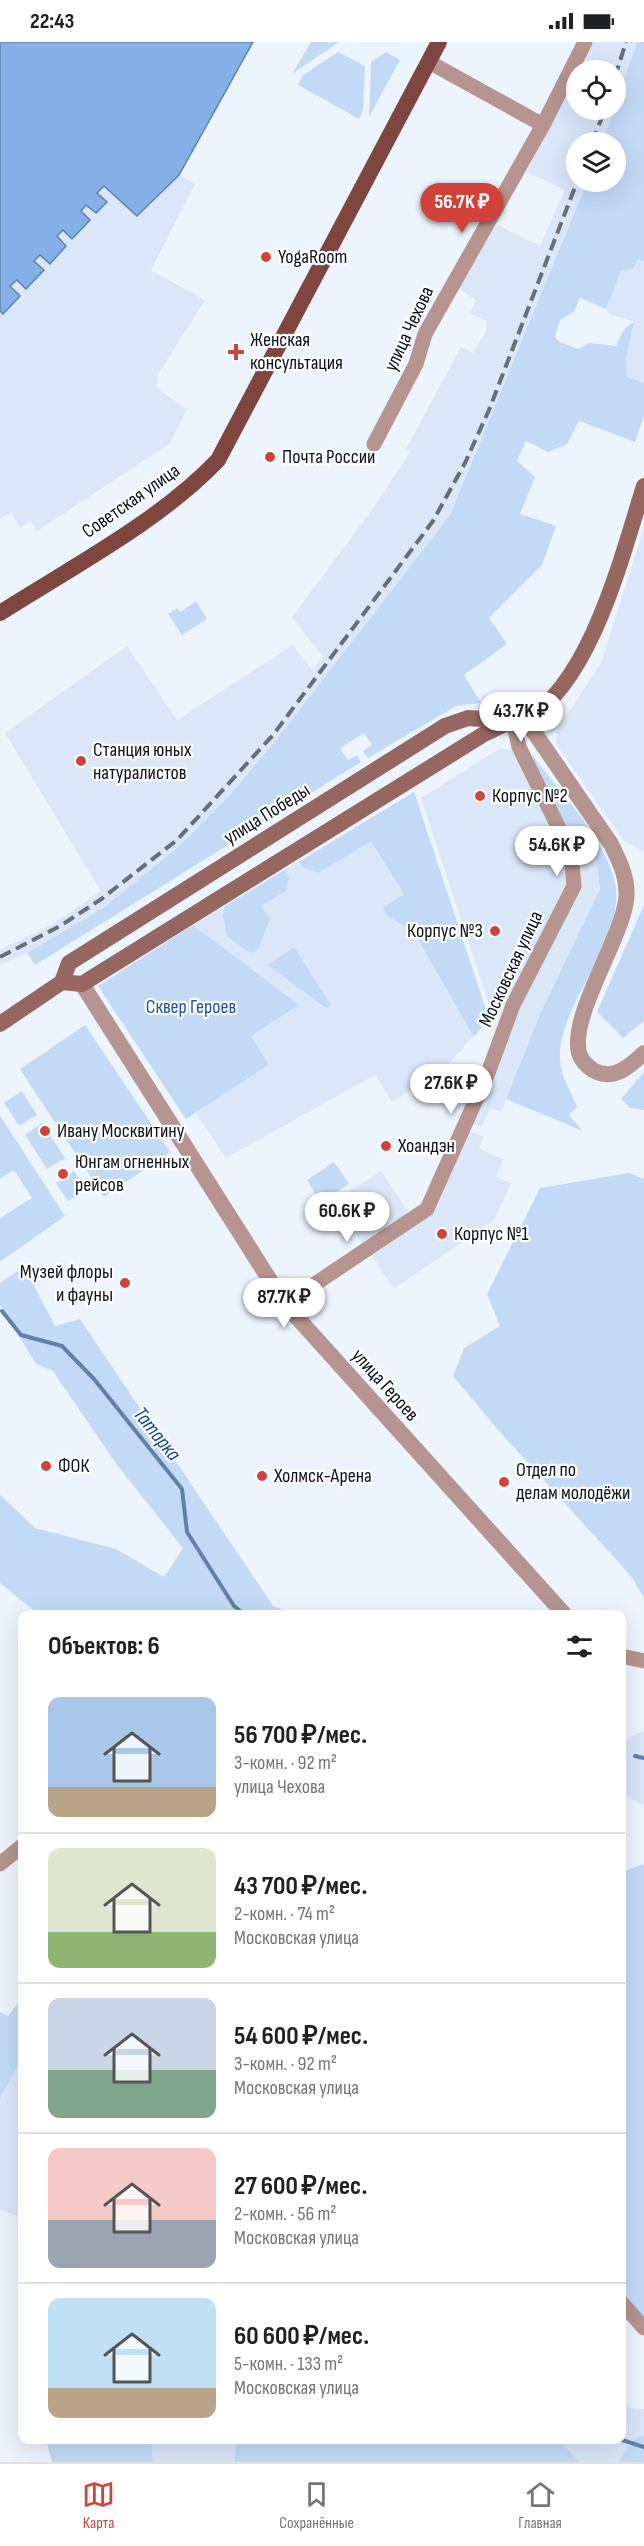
<!DOCTYPE html>
<html lang="ru">
<meta charset="utf-8">
<style>
:root{--surface:#fff;--page:#f6f6f6;--text:#202124;--muted:#757577;--line:#e0e0e0;--accent:#d1433a}
body{margin:0;font-family:"Sofia Sans Condensed",sans-serif;background:var(--page);color:var(--text);height:100vh;display:flex;flex-direction:column;font-size:22px;white-space:nowrap}
*{box-sizing:border-box;margin:0}
p{font-size:20px;color:var(--muted)}
.icon{flex:none;width:33px;height:33px;fill:none;stroke:currentColor;stroke-width:2;stroke-linecap:round;stroke-linejoin:round}
.map{position:relative;flex:1;overflow:hidden}
.details{position:absolute;left:18px;top:1568px;width:608px;height:834px;display:flex;flex-direction:column;background:var(--surface);border-radius:12px;box-shadow:0 6px 24px #0002}
.details>*{flex:none}
.controls{position:absolute;left:566px;top:18px;display:grid;gap:12px}
.controls a{display:grid;place-items:center;width:60px;height:60px;border-radius:50%;background:var(--surface);box-shadow:0 6px 24px #0002;font-size:30px}
.price{position:absolute;translate:-50% -51px;padding:0 14px;border-radius:21px;background:#fff;color:#222;font-size:20px;line-height:39px;filter:drop-shadow(0 2px 3px #0008)}
.price::after{content:'';position:absolute;left:50%;top:36px;width:18px;height:14px;margin-left:-9px;background:inherit;clip-path:polygon(0 0,100% 0,50% 100%)}
.price.current{background:var(--accent);color:#fff}
ul{padding:0;list-style:none}
li{display:flex;align-items:center;gap:18px;height:150px;padding:0 30px}
li+li{border-top:2px solid var(--line)}
li span{display:grid;place-items:center;flex:none;width:168px;height:120px;border-radius:12px;color:#555}
li>.icon{margin-inline-start:auto}
span .icon{width:72px;height:72px;fill:#fffc;stroke-width:1}
li b{font-size:26px}
h2{display:flex;justify-content:space-between;align-items:center;height:72px;padding:0 30px;font-size:26px}
.status{display:flex;justify-content:space-between;align-items:center;height:42px;padding:0 30px;background:var(--surface);direction:ltr}
.status svg{height:16px;fill:currentColor}
.dock{display:flex;justify-content:space-around;align-items:center;height:84px;border-top:2px solid var(--line);background:var(--surface);font-size:16px;color:var(--muted)}
.dock a{display:grid;justify-items:center;gap:3px}
.dock .current{color:var(--accent)}
.map>svg:first-child{display:block}
.built{fill:#d9e7f9}
.green{fill:#c3daf7}
.water{fill:#84b0e7;stroke:#6081aa;stroke-width:1.5}
.lines{fill:none;stroke-linecap:round;stroke-linejoin:round}
.stream{stroke:#6081aa;stroke-width:4}
.minor{stroke:#b6948f;stroke-width:15}
.tertiary{stroke:#b6948f;stroke-width:16}
.secondary{stroke:#966760;stroke-width:16}
.primary{stroke:#7e463f;stroke-width:16}
.rail{stroke:#676e77;stroke-width:4;stroke-dasharray:12 6;stroke-linecap:butt}
.poi-dot{fill:#d1433a;stroke:#fff;stroke-width:2}
.labels{text-anchor:middle;dominant-baseline:central;stroke-width:4.5;stroke-linejoin:round;paint-order:stroke}
.poi-label{font-size:20px;fill:#0c121a;stroke:#fff;text-anchor:start}
.street-label{font-size:20px;fill:#0c121a;stroke:#fff}
.park-label{font-size:20px;fill:#1b5698;stroke:#fff}
.water-label{font-size:21px;font-style:italic;fill:#104d8e;stroke:#fff}
</style>
<div class="status"><b>22:43</b><svg viewBox="0 0 49 12"><path d="M0 12V9h3v3zM5 12V6h3v6zM10 12V3h3v9zM15 12V0h3v12zM26 1h20v11H26zM47 4h2v5h-2z"/></svg></div>
<div class="map">
<svg width="644" height="2420" viewBox="0 0 644 2420">
<rect width="100%" height="100%" fill="#ecf4fd"/>
<g class="built">
<polygon points="592,0 637,0 613,75 603,100 576,100 576,140 587,140 450,473 276,698 230,753 178,805 103,866 27,911 0,923 0,908 56,880 101,849 5,691 127,604 177,678 293,603 312,628 323,615 292,575 372,468 410,410 406,407 461,305 473,311 486,289 486,279 470,271 476,258 456,245 487,190 499,184 540,204 565,148 527,130 576,31 576,68 615,68 615,28 577,28"/>
<polygon points="179,133 195,142 151,228 205,258 158,332 157,346 187,368 169,402 37,489 31,479 20,485 11,471 0,477 0,269 2,272 19,254 10,245 17,238 43,228 34,219 40,213 50,221 66,204 57,195 63,188 73,197 90,178 80,169 86,163 96,171 106,161 97,151 104,144 137,174"/>
<polygon points="638,216 644,219 644,341 627,335 626,315 634,280 610,272 606,267 621,229"/>
<polygon points="644,486 644,810 624,799 556,702 557,688 601,621"/>
<polygon points="499,707 512,708 556,792 566,815 568,846 499,974 493,974 421,756"/>
<polygon points="414,750 489,977 443,1028 392,1060 375,1033 226,1116 196,1071 269,1024 251,994 299,963 193,883"/>
<polygon points="594,801 600,847 540,972 501,1070 490,1066 482,1085 472,1081 520,964 579,848 574,803"/>
<polygon points="469,1089 484,1095 479,1107 503,1117 496,1135 511,1141 494,1178 394,1247 372,1214 436,1168"/>
<polygon points="381,1129 408,1170 363,1203 335,1158"/>
<polygon points="644,1689 644,1763 621,1752 621,1699"/>
<polygon points="22,2015 22,2175 0,2168 0,2057"/>
<polygon points="621,2361 635,2367 644,2367 644,2392 632,2399 618,2420 580,2420 558,2400 558,2397 621,2397"/>
<polygon points="151,2397 237,2397 234,2420 153,2420"/>
</g>
<g class="green">
<polygon points="311,0 339,0 292,32"/>
<polygon points="637,0 644,0 644,219 638,217 633,227 621,229 606,267 580,256 574,270 560,278 555,295 560,300 578,307 589,301 616,304 624,287 634,280 626,315 627,335 644,341 644,374 635,400 579,379 567,402 548,410 526,399 517,419 535,435 520,472 556,484 542,523 489,576 507,602 464,633 481,661 456,664 368,716 363,709 372,703 364,691 340,706 348,718 357,713 361,720 35,923 27,911 103,866 178,805 230,753 276,698 450,473 587,140 615,140 615,100 603,100"/>
<polygon points="338,10 365,24 363,68 359,77 298,43 303,33"/>
<polygon points="386,10 400,18 369,75 371,20"/>
<polygon points="196,559 207,577 182,593 168,572 177,566 180,570"/>
<path d="M 529,714 L 533,714 C 560,750 605,796 615,841 C 627,897 556,965 560,1018 C 561,1034 571,1050 577,1065 L 569,1073 L 583,1089 L 506,1057 L 540,972 L 600,847 L 594,801 L 574,803 Z"/>
<polygon points="414,750 489,977 474,995 414,890 389,875 383,866 404,852 371,799 318,831 304,826 299,820"/>
<polygon points="285,828 289,834 287,848 261,864 270,877 258,907 253,911 247,909 227,894 223,873 225,864"/>
<polygon points="644,863 644,979 623,996 597,970"/>
<polygon points="193,883 299,963 251,994 269,1023 186,1077 98,944"/>
<polygon points="294,905 331,963 326,966 268,923"/>
<polygon points="85,983 170,1110 104,1155 20,1027"/>
<polygon points="644,1030 644,1068 630,1066 621,1057"/>
<polygon points="22,1049 37,1073 19,1084 4,1061"/>
<polygon points="0,1074 65,1174 0,1220 0,1176 32,1156 14,1128 0,1137"/>
<polygon points="42,1081 65,1116 47,1127 25,1093"/>
<polygon points="334,1120 349,1142 321,1160 307,1138"/>
<polygon points="74,1129 86,1148 68,1159 56,1141"/>
<polygon points="629,1131 644,1137 644,1556 631,1534 500,1390 453,1334 464,1306 500,1284 487,1252 540,1146"/>
<polygon points="24,1225 55,1284 80,1277 273,1564 292,1572 38,1572 0,1541 0,1453 35,1486 116,1507 164,1535 183,1506 117,1423 53,1329 36,1322 0,1263 0,1241"/>
<polygon points="644,1822 644,2276 621,2252 621,1830"/>
<polygon points="22,1956 22,2015 0,2057 0,1970 8,1974"/>
<polygon points="644,2392 644,2420 618,2420 632,2399"/>
<polygon points="39,2397 151,2397 153,2420 52,2420 47,2401 39,2401"/>
<polygon points="237,2397 558,2397 580,2420 234,2420"/>
</g>
<polygon class="water" points="0,0 253,0 179,133 137,174 104,144 97,151 107,160 96,171 86,163 81,169 90,178 72,197 63,188 57,194 66,204 50,222 40,213 34,219 44,228 26,247 17,238 10,244 20,254 3,272 0,269"/>
<g class="lines">
<g class="stream">
<polyline points="2,1269 21,1293 62,1304 94,1337 182,1447 187,1490 234,1564 244,1572"/>
<polyline points="635,1714 644,1716"/>
<polyline points="619,2397 644,2405"/>
</g>
<g class="minor">
<polyline points="429,20 543,83"/>
<polyline points="374,402 416,322 425,292 543,83 585,0"/>
<polyline points="285,1262 427,1167 488,1031 513,963 574,844 571,811 519,705 513,679"/>
<polyline points="621,1614 644,1619"/>
<polyline points="0,1822 22,1804"/>
<polyline points="621,2260 644,2286"/>
</g>
<g class="tertiary">
<path d="M 525,677 L 611,802 C 620,820 629,838 626,859 C 620,900 570,973 579,1011 C 581,1018 587,1024 593,1028 C 613,1040 630,1024 644,1011"/>
<polyline points="82,942 285,1262 564,1572"/>
</g>
<g class="secondary">
<path d="M 62,940 L 82,942 L 484,692 C 493,688 503,682 513,679 C 518,678 523,679 527,676 C 591,641 623,510 644,444"/>
<polyline points="0,982 62,940 69,921 445,684 468,676 512,679"/>
</g>
<path class="primary" d="M 0,571 C 72,525 160,479 218,418 L 439,0"/>
<g class="rail">
<polyline points="615,35 626,0"/>
<polyline points="592,100 605,68"/>
<polyline points="0,915 60,884 100,858 177,798 273,693 433,479 465,421 489,368 577,140"/>
</g>
</g>
<g class="poi-dot">
<circle cx="266" cy="215" r="6"/>
<path d="M233 301h6v6h6v6h-6v6h-6v-6h-6v-6h6z"/>
<circle cx="270" cy="415" r="6"/>
<circle cx="81" cy="719" r="6"/>
<circle cx="480" cy="754" r="6"/>
<circle cx="495" cy="889" r="6"/>
<circle cx="45" cy="1089" r="6"/>
<circle cx="386" cy="1104" r="6"/>
<circle cx="63" cy="1132" r="6"/>
<circle cx="442" cy="1192" r="6"/>
<circle cx="125" cy="1241" r="6"/>
<circle cx="46" cy="1424" r="6"/>
<circle cx="262" cy="1434" r="6"/>
<circle cx="504" cy="1440" r="6"/>
</g>
<g class="labels">
<g class="poi-label">
<text x="278" y="215">YogaRoom</text>
<text x="250" y="298">Женская<tspan x="250" dy="23">консультация</tspan></text>
<text x="282" y="415">Почта России</text>
<text x="93" y="708">Станция юных<tspan x="93" dy="23">натуралистов</tspan></text>
<text x="492" y="754">Корпус №2</text>
<text x="483" y="889" text-anchor="end">Корпус №3</text>
<text x="57" y="1089">Ивану Москвитину</text>
<text x="398" y="1104">Хоандэн</text>
<text x="75" y="1120">Юнгам огненных<tspan x="75" dy="23">рейсов</tspan></text>
<text x="454" y="1192">Корпус №1</text>
<text x="113" y="1230" text-anchor="end">Музей флоры<tspan x="113" dy="23">и фауны</tspan></text>
<text x="58" y="1424">ФОК</text>
<text x="516" y="1428">Отдел по<tspan x="516" dy="23">делам молодёжи</tspan></text>
<text x="274" y="1434">Холмск-Арена</text>
</g>
<g class="street-label">
<text transform="translate(409 287) rotate(-65)">улица Чехова</text>
<text transform="translate(131 459) rotate(-35)">Советская улица</text>
<text transform="translate(267 772) rotate(-32)">улица Победы</text>
<text transform="translate(511 927) rotate(-65)">Московская улица</text>
<text transform="translate(385 1343) rotate(48)">улица Героев</text>
</g>
<g class="park-label">
<text x="191" y="965">Сквер Героев</text>
</g>
<g class="water-label">
<text transform="translate(157 1392) rotate(51)">Татарка</text>
</g>
</g>
</svg>
<div class="controls">
<a><svg class="icon" aria-label="locate" viewBox="0 0 24 24"><circle cx="12" cy="12" r="6"/><path d="M12 2v4M12 18v4M2 12h4M18 12h4"/></svg></a>
<a><svg class="icon" aria-label="layers" viewBox="0 0 24 24"><path d="M12 4l9 5-9 5-9-5zM3 14l9 5 9-5"/></svg></a>
</div>
<b class="price current" style="left:462px;top:192px">56.7K ₽</b>
<b class="price" style="left:521px;top:701px">43.7K ₽</b>
<b class="price" style="left:557px;top:835px">54.6K ₽</b>
<b class="price" style="left:451px;top:1073px">27.6K ₽</b>
<b class="price" style="left:347px;top:1201px">60.6K ₽</b>
<b class="price" style="left:284px;top:1287px">87.7K ₽</b>
<section class="details">
<h2>Объектов: 6<svg class="icon" aria-label="filters" viewBox="0 0 24 24"><path d="M4 7h16M4 17h16"/><circle cx="9" cy="7" r="2"/><circle cx="15" cy="17" r="2"/></svg></h2>
<ul>
<li><span style="background:linear-gradient(#a9c7e8 75%,#b9a48a 0)"><svg class="icon" aria-label="home" viewBox="0 0 24 24"><path d="M3 11l9-7 9 7M6 9v11h12V9"/></svg></span><div><b>56 700 ₽/мес.</b><p>3-комн. · 92 m²</p><p>улица Чехова</p></div></li>
<li><span style="background:linear-gradient(#dfe7d0 70%,#8fb573 0)"><svg class="icon" aria-label="home" viewBox="0 0 24 24"><path d="M3 11l9-7 9 7M6 9v11h12V9"/></svg></span><div><b>43 700 ₽/мес.</b><p>2-комн. · 74 m²</p><p>Московская улица</p></div></li>
<li><span style="background:linear-gradient(#c9d6e8 60%,#7fa58c 0)"><svg class="icon" aria-label="home" viewBox="0 0 24 24"><path d="M3 11l9-7 9 7M6 9v11h12V9"/></svg></span><div><b>54 600 ₽/мес.</b><p>3-комн. · 92 m²</p><p>Московская улица</p></div></li>
<li><span style="background:linear-gradient(#f6c9c9 60%,#9aa5b1 0)"><svg class="icon" aria-label="home" viewBox="0 0 24 24"><path d="M3 11l9-7 9 7M6 9v11h12V9"/></svg></span><div><b>27 600 ₽/мес.</b><p>2-комн. · 56 m²</p><p>Московская улица</p></div></li>
<li><span style="background:linear-gradient(#bfe0f5 75%,#b9a48a 0)"><svg class="icon" aria-label="home" viewBox="0 0 24 24"><path d="M3 11l9-7 9 7M6 9v11h12V9"/></svg></span><div><b>60 600 ₽/мес.</b><p>5-комн. · 133 m²</p><p>Московская улица</p></div></li>
</ul>
</section>
</div>
<nav class="dock">
<a class="current"><svg class="icon" aria-label="map" viewBox="0 0 24 24"><path d="M3 6l6-2 6 2 6-2v14l-6 2-6-2-6 2zM9 4v14M15 6v14"/></svg>Карта</a>
<a><svg class="icon" aria-label="saved" viewBox="0 0 24 24"><path d="M7 4h10v16l-5-4-5 4z"/></svg>Сохранённые</a>
<a><svg class="icon" aria-label="home" viewBox="0 0 24 24"><path d="M3 11l9-7 9 7M6 9v11h12V9"/></svg>Главная</a>
</nav>
